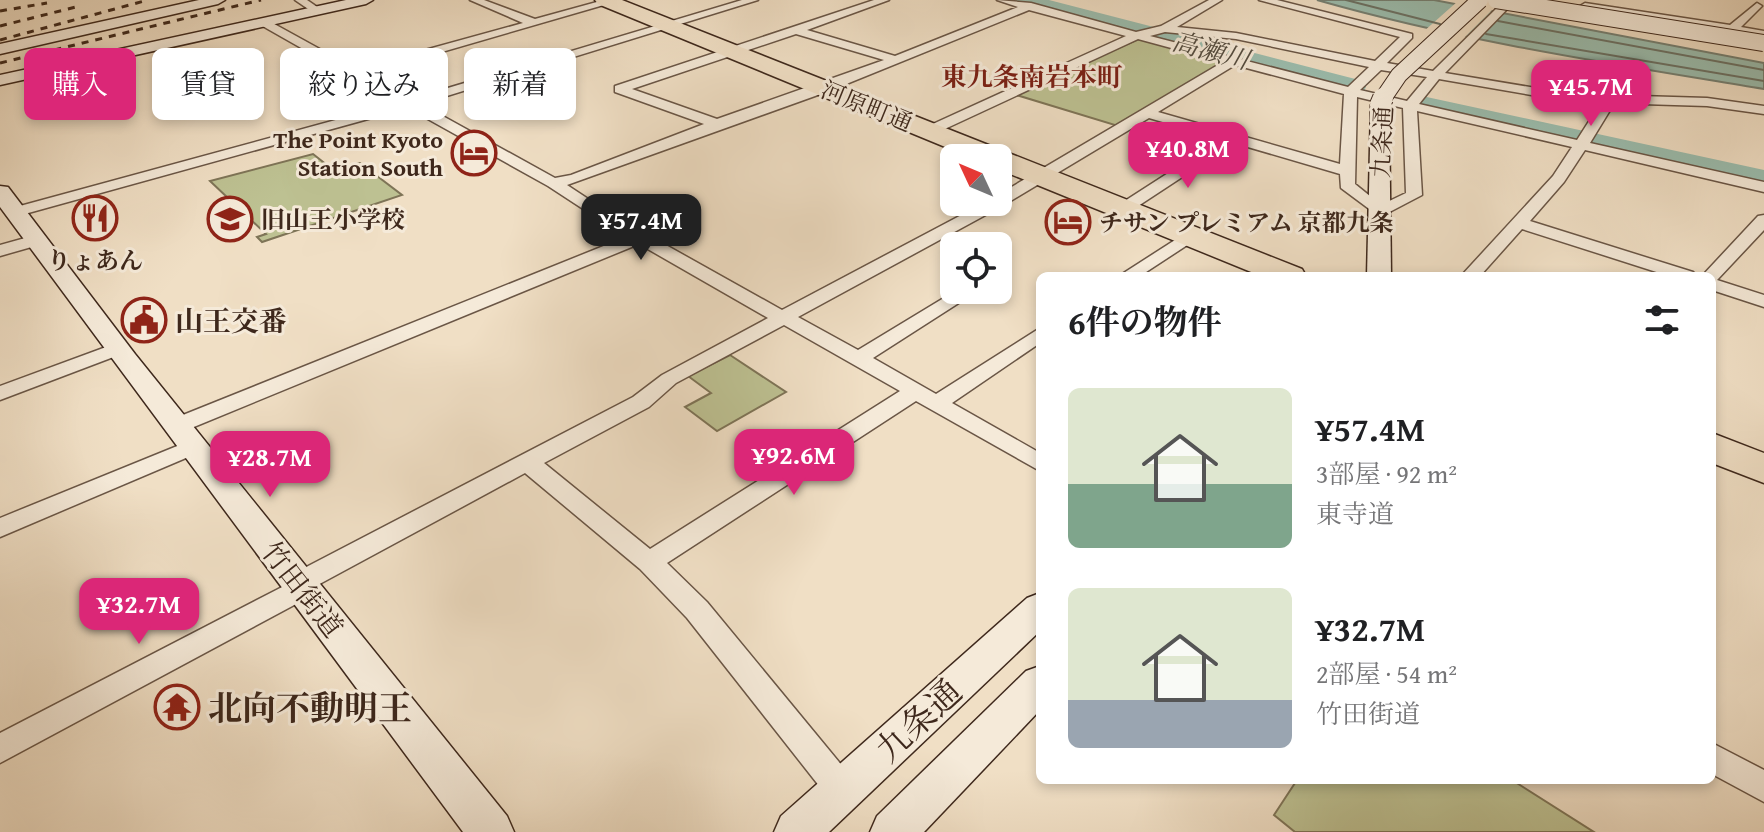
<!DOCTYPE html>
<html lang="ja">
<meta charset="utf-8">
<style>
:root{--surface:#fff;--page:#f6f6f6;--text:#202124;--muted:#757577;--accent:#db2777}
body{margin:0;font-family:"Gentium Book Plus","Noto Serif JP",serif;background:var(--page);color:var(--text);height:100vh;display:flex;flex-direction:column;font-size:30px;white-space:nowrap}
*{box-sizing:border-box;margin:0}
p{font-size:26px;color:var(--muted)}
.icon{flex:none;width:44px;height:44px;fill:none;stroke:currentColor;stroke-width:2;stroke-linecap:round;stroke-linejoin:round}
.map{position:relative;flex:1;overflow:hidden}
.panel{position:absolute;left:1036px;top:272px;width:680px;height:512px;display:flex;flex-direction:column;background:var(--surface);border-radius:12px;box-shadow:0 4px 12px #0003}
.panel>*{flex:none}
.guide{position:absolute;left:24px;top:48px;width:760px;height:72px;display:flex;gap:16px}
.needle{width:52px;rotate:314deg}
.tools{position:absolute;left:940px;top:144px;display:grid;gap:16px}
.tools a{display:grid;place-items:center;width:72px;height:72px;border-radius:12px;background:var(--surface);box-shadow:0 4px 12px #0003;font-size:40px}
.price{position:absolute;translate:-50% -68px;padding:0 18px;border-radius:16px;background:var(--accent);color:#fff;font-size:26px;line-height:52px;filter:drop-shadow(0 2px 4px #0008)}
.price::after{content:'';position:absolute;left:50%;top:48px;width:24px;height:18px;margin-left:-12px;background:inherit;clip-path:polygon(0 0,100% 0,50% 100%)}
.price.current{background:#222;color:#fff}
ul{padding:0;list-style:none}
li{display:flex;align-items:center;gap:24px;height:200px;padding:0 32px}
li span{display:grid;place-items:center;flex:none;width:224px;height:160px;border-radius:12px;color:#555}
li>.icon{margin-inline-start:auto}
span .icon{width:96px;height:96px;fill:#fffc;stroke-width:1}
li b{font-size:34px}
h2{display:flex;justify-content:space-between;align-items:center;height:96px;padding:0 32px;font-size:34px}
.chip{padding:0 28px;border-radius:12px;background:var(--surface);box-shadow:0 4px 12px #0003;font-size:28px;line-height:72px}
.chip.current{background:var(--accent);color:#fff}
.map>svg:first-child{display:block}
.green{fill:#bdc192;stroke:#7e7457;stroke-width:2}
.water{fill:#9bbdae;stroke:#768174;stroke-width:2}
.pier{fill:#f0dfc5}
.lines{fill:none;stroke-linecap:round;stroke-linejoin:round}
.shore{stroke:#6c7265;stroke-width:2}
.river{fill:#9bbdae;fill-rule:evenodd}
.street-casing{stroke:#6a5646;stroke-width:3}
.secondary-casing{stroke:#3e281c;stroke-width:3}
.highway-casing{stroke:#3e281c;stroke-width:3}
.street{fill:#f5ead9;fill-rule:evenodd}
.secondary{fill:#f5ead9;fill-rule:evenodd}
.highway{fill:#f0dfc5;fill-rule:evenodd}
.rail{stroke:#3e281c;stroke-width:3;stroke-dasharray:7 7;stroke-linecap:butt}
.secondary-bridge-far1-casing{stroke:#3e281c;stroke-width:18;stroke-linecap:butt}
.secondary-bridge-casing{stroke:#3e281c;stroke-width:22;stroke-linecap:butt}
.secondary-bridge-far1{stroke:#f5ead9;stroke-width:16}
.secondary-bridge{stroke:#f5ead9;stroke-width:20}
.labels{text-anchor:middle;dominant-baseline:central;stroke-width:6;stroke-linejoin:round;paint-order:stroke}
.far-street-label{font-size:24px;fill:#3e281c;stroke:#f5ead9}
.far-poi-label{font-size:24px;font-weight:bold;fill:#3e281c;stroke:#f5ead9;text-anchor:start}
.far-water-label{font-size:26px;font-style:italic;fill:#554d40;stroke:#f5ead9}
.far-neighbourhood-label{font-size:26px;font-weight:bold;fill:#7a1f14;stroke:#f5ead9}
.poi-label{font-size:28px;font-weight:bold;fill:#3e281c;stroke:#f5ead9;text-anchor:start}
.street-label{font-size:28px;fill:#3e281c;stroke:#f5ead9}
.near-poi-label{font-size:34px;font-weight:bold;fill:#3e281c;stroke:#f5ead9;text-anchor:start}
.near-street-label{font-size:34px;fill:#3e281c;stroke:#f5ead9}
</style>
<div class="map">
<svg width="1764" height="832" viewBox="0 0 1764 832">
<rect width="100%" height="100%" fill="#f0dfc5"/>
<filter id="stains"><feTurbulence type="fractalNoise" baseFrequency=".0025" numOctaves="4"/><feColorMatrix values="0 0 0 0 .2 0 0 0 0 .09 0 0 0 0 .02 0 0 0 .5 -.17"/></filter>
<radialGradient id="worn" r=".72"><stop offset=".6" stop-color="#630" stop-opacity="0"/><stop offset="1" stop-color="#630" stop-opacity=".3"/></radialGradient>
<g class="green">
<polygon points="1139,39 1225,62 1118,126 1013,94"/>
<polygon points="313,154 332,169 360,163 402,195 262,242 257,237 266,234 210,181"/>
<polygon points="730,355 786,392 717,431 685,407 711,393 688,376"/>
<polygon points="1297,780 1512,780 1594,832 1295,832 1274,815"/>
</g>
<path class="water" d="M 1317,0 L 1434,0 L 1764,63 L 1764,89 C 1614,64 1464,42 1317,0 Z"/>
<polygon class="pier" points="1458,1 1494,8 1461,41 1423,32"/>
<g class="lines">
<g class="shore">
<polyline points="1346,0 1440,24"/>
<polyline points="1498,21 1764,70"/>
<polyline points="1486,34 1764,81"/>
</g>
<g class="river">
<polygon points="1012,0 1049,0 1363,81 1366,87 1363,93 1353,95 1015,5"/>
<polygon points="1422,96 1764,170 1764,190 1412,110 1408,104 1412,98"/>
</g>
<g class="street-casing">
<g id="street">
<polygon points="295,0 307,0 323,11 314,13"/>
<path d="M 470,0 L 484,0 L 535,19 L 604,0 L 614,2 L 366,74 L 411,99 L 742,0 L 758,0 L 421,104 L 555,178 L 571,175 L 704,124 L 615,92 L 615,86 L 874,0 L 889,0 L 807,30 L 895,56 L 1018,7 L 997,0 L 1031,3 L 1136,32 L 1161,26 L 1209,0 L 1222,0 L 1177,27 L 1236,33 L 1375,61 L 1400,37 L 1259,0 L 1277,0 L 1412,34 L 1412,38 L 1387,63 L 1433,71 L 1505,0 L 1516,0 L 1445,73 L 1572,94 L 1707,98 L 1764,106 L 1764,114 L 1707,106 L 1609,103 L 1612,107 L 1590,143 L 1764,182 L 1764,192 L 1585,150 L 1564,182 L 1530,221 L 1693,272 L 1696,276 L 1669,276 L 1522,229 L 1480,276 L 1461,276 L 1553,176 L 1572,147 L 1417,111 L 1422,195 L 1380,217 L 1341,188 L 1340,174 L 1234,143 L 1129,212 L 1117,212 L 1117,206 L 1221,139 L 1149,118 L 1004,205 L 798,317 L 858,350 L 957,290 L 979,290 L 873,358 L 936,394 L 1040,328 L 1040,343 L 952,403 L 1040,453 L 1040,471 L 916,401 L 667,563 L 707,602 L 853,779 L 858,790 L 853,801 L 842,805 L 831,801 L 687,618 L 640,569 L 525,473 L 314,587 L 311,596 L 0,763 L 0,733 L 286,585 L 289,576 L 633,397 L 662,375 L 768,318 L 639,244 L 184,431 L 168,431 L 165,426 L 168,421 L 626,237 L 548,186 L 408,108 L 21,215 L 15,217 L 7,212 L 9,209 L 398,103 L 259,24 L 259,20 L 267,20 L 356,69 L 523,23 ZM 1029,10 L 1126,36 L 924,128 L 924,134 L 934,134 L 1138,39 L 1223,62 L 998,195 L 998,202 L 986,202 L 782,310 L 614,216 L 567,185 L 829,91 ZM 1165,32 L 1236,39 L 1369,67 L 1348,87 L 1150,36 ZM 796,34 L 884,60 L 717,119 L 632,89 ZM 1235,65 L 1344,94 L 1340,164 L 1158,112 ZM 1381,70 L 1427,77 L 1407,101 L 1360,90 ZM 1439,79 L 1572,102 L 1596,103 L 1598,107 L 1577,140 L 1419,104 ZM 1357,97 L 1403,108 L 1406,193 L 1381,205 L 1355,184 ZM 784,325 L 900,391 L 650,549 L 544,463 L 649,407 L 676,383 Z"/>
<polygon points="1585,3 1730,25 1757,3 1762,6 1741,27 1764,31 1764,37 1581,8 1580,6"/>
<polygon points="1764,215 1764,230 1717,280 1764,295 1764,307 1712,290 1712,276 1702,276 1758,216"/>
<polygon points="1189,231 1195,232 1198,236 1195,240 1140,276 1119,276"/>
<polygon points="36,235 42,236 45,240 42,244 0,256 0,245"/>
<polygon points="117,343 127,349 124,353 0,400 0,386"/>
<polygon points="192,440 200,442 203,447 200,452 0,537 0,518"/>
<polygon points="1712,743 1764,770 1764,802 1712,774"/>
</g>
</g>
<g class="secondary-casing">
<g id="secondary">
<polygon points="199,0 225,0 218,4 0,54 0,44"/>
<polygon points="346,0 373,0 366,4 0,85 0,75"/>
<polygon points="1380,100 1389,105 1391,276 1367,276 1371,105"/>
<polygon points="0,186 8,187 135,354 507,816 514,832 463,832 0,207"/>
<polygon points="1040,593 1040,631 829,832 774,832 781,816 1027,598"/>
<polygon points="1040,666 1040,710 924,832 870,832 877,816 1026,671"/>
</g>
</g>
<g class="highway-casing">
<g id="highway">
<polygon points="595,0 622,0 1302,269 1306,276 1261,276 998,169 998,158 972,158 598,4"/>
<polygon points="1712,433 1764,453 1764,483 1712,463"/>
</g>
</g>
<use href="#street" class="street"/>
<use href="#secondary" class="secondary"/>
<use href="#highway" class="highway"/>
<g class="rail">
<polyline points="0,11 47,3"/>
<polyline points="0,26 80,6"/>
<polyline points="0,40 148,0"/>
<polyline points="0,63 261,0"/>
</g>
<g class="secondary-bridge-far1-casing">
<g id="secondary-bridge-far1">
<polyline points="1496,0 1764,43"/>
<polyline points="1382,100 1399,75 1480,0"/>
</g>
</g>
<g class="secondary-bridge-casing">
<polyline id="secondary-bridge" points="1380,105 1383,98"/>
</g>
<use href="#secondary-bridge-far1" class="secondary-bridge-far1"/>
<use href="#secondary-bridge" class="secondary-bridge"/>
</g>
<defs>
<g id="hotel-ring" transform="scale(2.3)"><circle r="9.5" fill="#f5ead9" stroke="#8f2418" stroke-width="1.5"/><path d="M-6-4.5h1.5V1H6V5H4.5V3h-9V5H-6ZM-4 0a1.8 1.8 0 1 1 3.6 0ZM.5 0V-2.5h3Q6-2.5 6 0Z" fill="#8f2418"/></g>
<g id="restaurant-ring" transform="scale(2.3)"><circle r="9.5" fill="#f5ead9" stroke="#8f2418" stroke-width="1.5"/><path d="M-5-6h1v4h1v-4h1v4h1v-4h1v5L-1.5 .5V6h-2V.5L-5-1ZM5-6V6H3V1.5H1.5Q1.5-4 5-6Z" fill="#8f2418"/></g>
<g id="school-ring" transform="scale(2.3)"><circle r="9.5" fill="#f5ead9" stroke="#8f2418" stroke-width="1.5"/><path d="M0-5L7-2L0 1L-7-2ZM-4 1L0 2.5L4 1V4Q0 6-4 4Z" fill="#8f2418"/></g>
<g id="civic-ring" transform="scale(2.3)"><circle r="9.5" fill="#f5ead9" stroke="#8f2418" stroke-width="1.5"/><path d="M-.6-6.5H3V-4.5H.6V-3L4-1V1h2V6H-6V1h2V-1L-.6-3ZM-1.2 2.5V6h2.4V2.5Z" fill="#8f2418"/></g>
<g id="temple-ring" transform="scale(2.3)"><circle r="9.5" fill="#f5ead9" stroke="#8f2418" stroke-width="1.5"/><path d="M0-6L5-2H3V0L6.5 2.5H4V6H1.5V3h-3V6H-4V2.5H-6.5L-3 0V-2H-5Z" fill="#8f2418"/></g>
</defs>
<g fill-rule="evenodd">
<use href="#hotel-ring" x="474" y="153"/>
<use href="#restaurant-ring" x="95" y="218"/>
<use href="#school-ring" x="230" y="219"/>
<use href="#hotel-ring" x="1068" y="222"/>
<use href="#civic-ring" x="144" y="320"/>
<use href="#temple-ring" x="177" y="707"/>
</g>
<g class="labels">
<g class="far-street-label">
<text transform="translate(867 106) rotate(22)">河原町通</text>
<text transform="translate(1382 142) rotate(-87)">九条通</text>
</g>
<g class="far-poi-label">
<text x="443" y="139" text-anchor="end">The Point Kyoto<tspan x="443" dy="28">Station South</tspan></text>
<text x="261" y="219">旧山王小学校</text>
<text x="1099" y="222">チサン プレミアム 京都九条</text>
<text x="95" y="260" text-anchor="middle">りょあん</text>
</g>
<g class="far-water-label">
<text transform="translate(1211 50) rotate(15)">高瀬川</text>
</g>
<g class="far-neighbourhood-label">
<text x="1032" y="76">東九条南岩本町</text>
</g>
<g class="poi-label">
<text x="175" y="320">山王交番</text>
</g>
<g class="street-label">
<text transform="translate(303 589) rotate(52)">竹田街道</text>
</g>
<g class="near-poi-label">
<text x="208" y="707">北向不動明王</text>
</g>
<g class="near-street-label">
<text transform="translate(918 720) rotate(-43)">九条通</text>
</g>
</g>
<rect width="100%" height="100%" filter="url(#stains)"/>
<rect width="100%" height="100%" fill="url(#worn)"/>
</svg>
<div class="tools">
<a><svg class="needle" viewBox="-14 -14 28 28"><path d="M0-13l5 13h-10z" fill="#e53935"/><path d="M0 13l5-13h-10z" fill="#757577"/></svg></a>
<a><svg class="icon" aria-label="locate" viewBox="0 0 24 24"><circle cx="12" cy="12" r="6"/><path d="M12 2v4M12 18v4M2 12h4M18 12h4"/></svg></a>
</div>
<b class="price" style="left:1591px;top:128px">¥45.7M</b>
<b class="price" style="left:1188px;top:190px">¥40.8M</b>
<b class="price current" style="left:641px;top:262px">¥57.4M</b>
<b class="price" style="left:794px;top:497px">¥92.6M</b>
<b class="price" style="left:270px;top:499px">¥28.7M</b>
<b class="price" style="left:139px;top:646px">¥32.7M</b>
<div class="guide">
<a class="chip current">購入</a>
<a class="chip">賃貸</a>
<a class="chip">絞り込み</a>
<a class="chip">新着</a>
</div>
<section class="panel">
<h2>6件の物件<svg class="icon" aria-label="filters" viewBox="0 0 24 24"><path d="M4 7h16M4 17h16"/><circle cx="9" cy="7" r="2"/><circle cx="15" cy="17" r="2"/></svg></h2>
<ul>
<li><span style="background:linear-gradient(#dfe7d0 60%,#7fa58c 0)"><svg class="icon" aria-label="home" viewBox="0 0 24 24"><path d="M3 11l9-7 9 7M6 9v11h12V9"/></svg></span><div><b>¥57.4M</b><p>3部屋 · 92 m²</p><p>東寺道</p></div></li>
<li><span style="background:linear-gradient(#dfe7d0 70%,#9aa5b1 0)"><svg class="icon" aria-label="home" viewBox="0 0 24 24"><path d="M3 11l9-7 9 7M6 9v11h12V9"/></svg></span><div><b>¥32.7M</b><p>2部屋 · 54 m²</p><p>竹田街道</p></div></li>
</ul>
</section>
</div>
